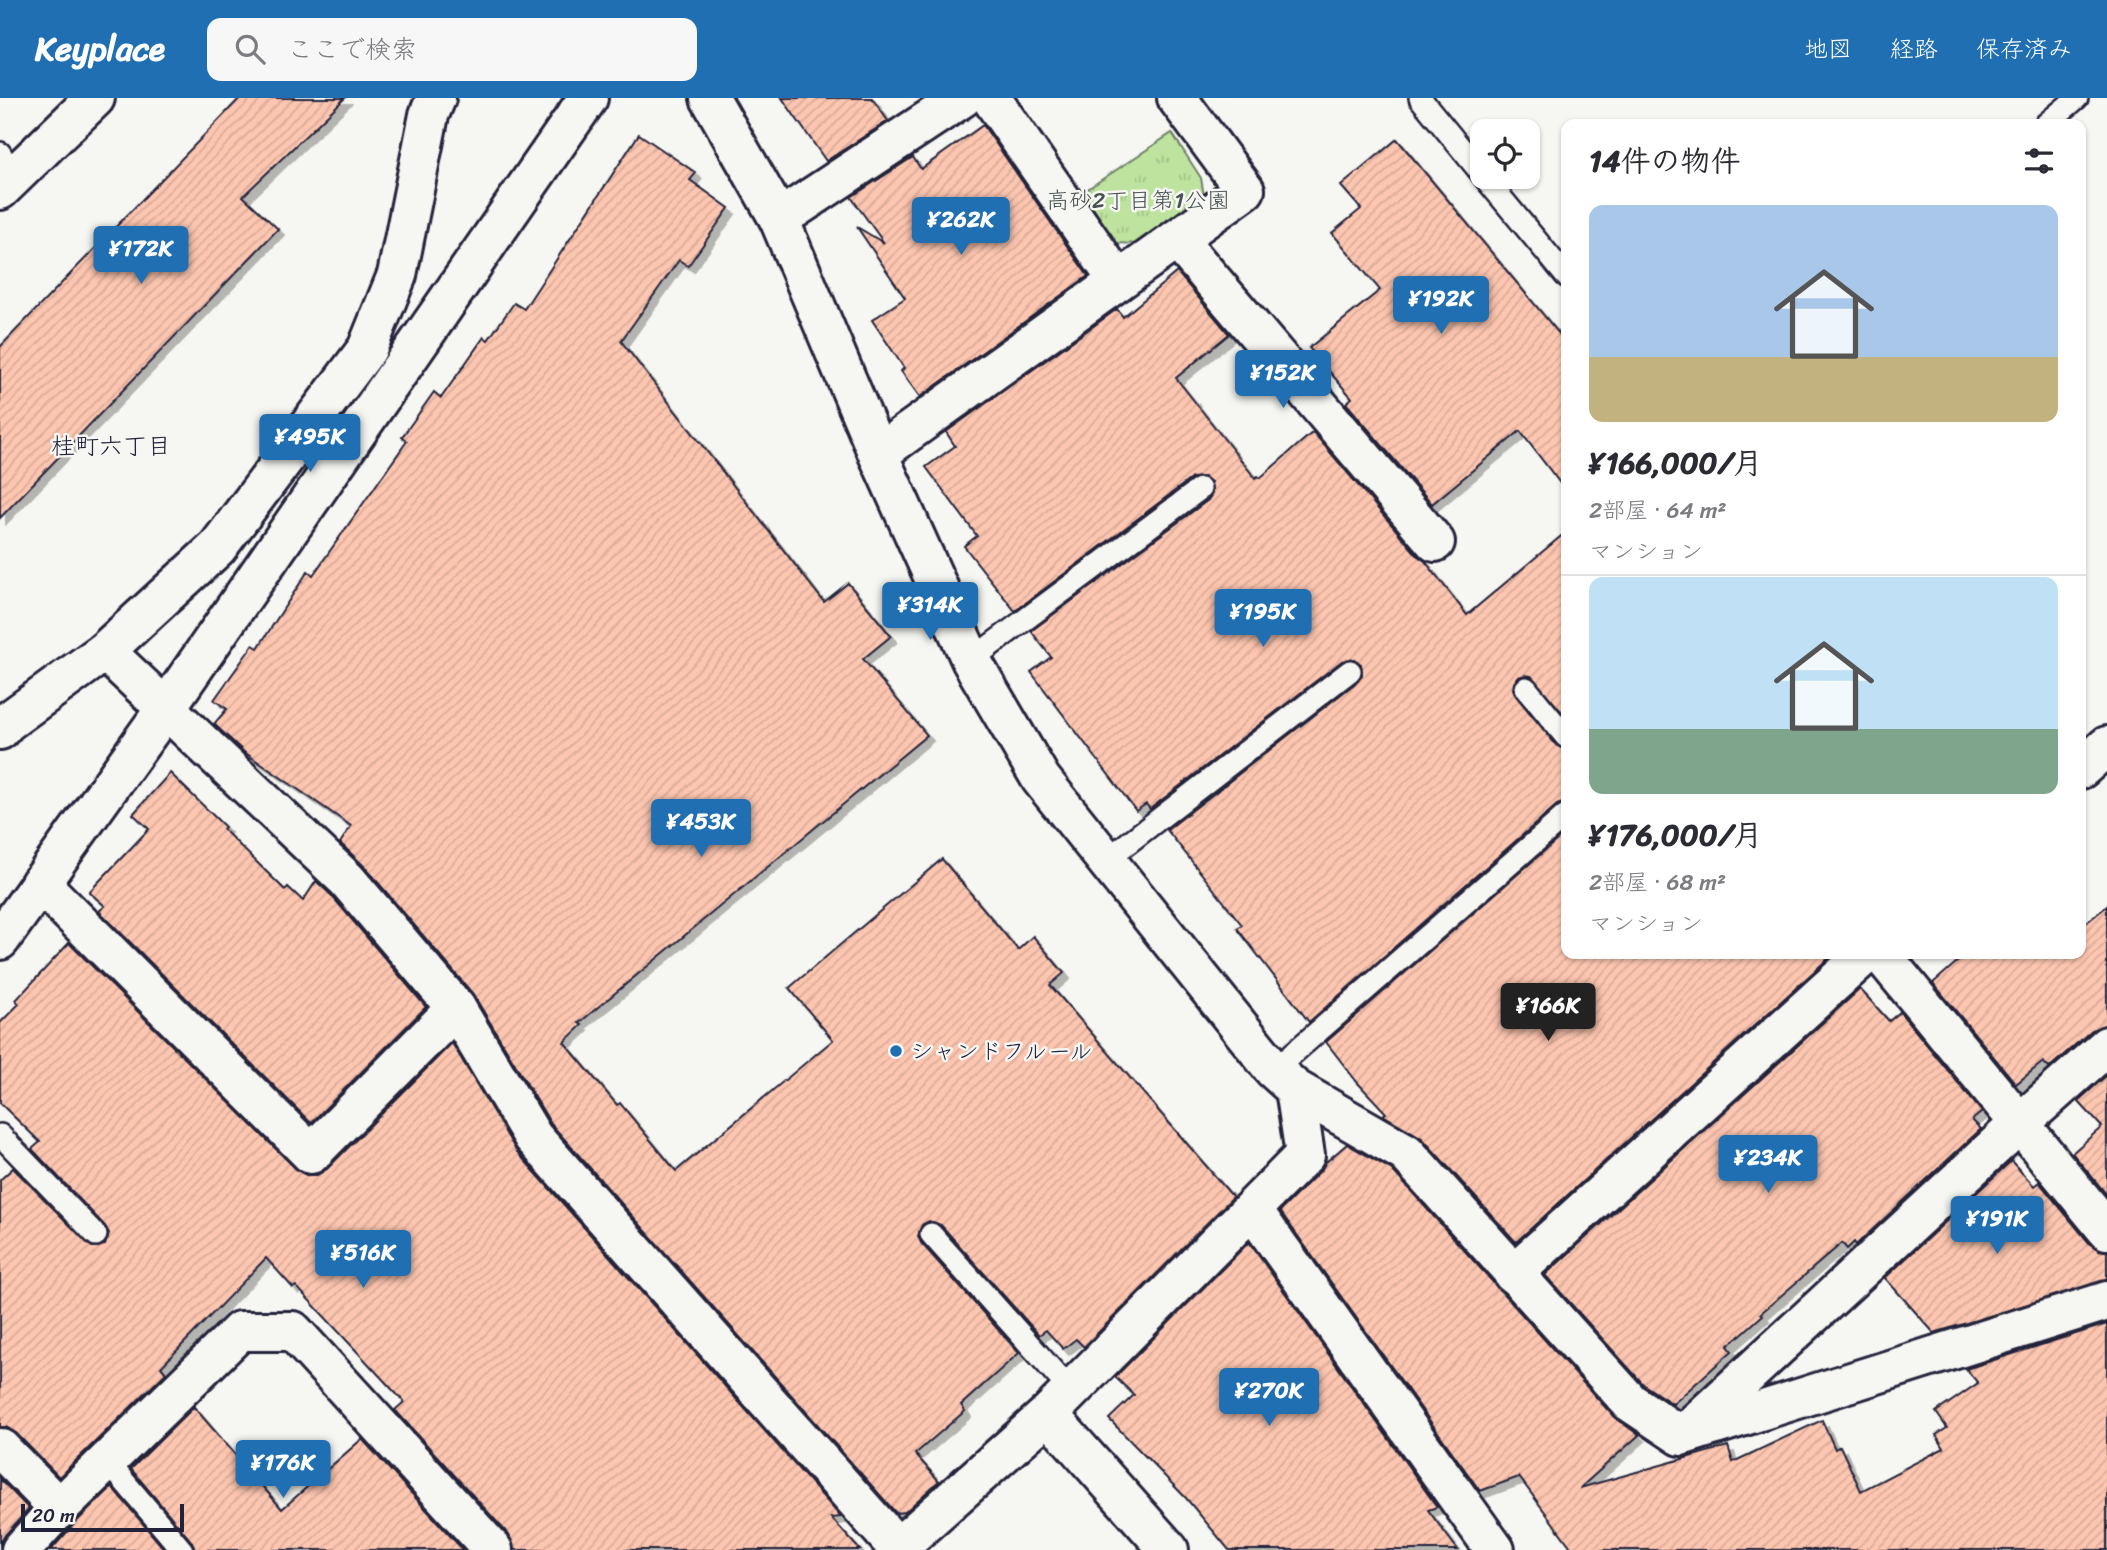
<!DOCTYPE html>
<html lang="ja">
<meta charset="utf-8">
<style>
:root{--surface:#fff;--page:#f7f7f7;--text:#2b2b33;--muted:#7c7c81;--line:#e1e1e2;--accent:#1f6fb2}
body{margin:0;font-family:Sriracha,"Klee One",sans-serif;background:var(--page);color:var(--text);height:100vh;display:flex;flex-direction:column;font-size:26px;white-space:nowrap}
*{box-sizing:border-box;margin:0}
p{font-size:23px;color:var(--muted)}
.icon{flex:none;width:38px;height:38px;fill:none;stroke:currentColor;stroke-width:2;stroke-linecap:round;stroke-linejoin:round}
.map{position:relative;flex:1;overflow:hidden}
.drawer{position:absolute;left:1561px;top:21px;width:525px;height:840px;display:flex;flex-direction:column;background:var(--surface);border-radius:14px;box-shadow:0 2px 5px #0004}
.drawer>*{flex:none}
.buttons{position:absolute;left:1470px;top:21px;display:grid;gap:14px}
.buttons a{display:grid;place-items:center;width:70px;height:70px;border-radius:14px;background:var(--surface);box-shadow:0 2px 5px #0004;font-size:35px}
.scale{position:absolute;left:21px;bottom:18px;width:163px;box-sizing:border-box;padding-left:7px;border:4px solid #22223b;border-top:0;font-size:19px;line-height:24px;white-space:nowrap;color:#22223b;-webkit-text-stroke:5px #f6f6f2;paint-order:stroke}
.price{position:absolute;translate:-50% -60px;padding:0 16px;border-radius:7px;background:var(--accent);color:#fff;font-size:23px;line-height:46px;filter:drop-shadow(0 2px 4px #0008)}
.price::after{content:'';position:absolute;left:50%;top:42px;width:21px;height:16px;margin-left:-10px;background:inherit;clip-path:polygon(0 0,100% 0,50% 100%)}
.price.active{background:#222;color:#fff}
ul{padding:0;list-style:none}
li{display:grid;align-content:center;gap:14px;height:371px;padding:0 28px}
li+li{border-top:2px solid var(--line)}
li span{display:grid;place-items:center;height:217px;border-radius:14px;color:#555}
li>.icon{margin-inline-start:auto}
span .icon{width:126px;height:126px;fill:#fffc;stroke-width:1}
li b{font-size:30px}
h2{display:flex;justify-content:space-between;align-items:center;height:84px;padding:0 28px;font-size:30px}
header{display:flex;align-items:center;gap:42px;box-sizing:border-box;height:98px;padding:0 35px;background:var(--accent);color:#fff}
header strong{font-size:33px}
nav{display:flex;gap:38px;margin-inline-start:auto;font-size:24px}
.search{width:490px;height:63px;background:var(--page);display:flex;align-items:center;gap:18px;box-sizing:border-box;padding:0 24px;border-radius:14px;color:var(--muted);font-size:26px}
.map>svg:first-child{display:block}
.park{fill:url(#park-tufts);stroke:#70826c;stroke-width:2}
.building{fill:url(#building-hatch);stroke:#22223b;stroke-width:2;filter:url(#shadow)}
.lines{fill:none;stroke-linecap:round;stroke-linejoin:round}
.service-casing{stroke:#22223b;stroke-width:26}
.minor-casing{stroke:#22223b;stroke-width:44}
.service{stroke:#f6f6f2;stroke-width:21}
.minor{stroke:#f6f6f2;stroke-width:38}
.poi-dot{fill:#1f6fb2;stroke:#f6f6f2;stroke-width:2.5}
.labels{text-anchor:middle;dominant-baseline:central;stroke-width:5;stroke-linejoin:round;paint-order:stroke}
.park-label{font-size:23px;fill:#495254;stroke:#f6f6f2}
.poi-label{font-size:23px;fill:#22223b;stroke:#f6f6f2;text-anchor:start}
.neighbourhood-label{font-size:24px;fill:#22223b;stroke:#f6f6f2}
</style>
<header>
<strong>Keyplace</strong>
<div class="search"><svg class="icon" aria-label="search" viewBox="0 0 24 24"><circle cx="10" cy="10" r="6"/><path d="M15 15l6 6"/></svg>ここで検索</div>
<nav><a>地図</a><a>経路</a><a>保存済み</a></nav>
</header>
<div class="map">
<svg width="2107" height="1452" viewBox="0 0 2107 1452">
<defs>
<pattern id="park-tufts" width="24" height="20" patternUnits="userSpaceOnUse" patternTransform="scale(1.75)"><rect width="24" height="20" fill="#bee39e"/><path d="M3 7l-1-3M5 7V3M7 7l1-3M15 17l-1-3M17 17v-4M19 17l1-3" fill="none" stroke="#a3c289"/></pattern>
<pattern id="building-hatch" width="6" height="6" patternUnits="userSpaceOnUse" patternTransform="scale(1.75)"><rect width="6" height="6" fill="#fdc6b0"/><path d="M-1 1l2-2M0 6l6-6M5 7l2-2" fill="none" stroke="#d9aa98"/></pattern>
<filter id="shadow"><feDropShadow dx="6" dy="6" stdDeviation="0" flood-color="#0004"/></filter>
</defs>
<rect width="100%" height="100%" fill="#f6f6f2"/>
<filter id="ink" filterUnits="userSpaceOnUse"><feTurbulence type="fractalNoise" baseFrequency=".0143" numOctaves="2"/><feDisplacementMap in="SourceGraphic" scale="14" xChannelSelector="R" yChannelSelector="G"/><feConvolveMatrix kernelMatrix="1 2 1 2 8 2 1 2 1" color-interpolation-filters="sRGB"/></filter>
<g filter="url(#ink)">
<polygon class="park" points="1172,35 1201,80 1204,98 1143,146 1112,145 1080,96"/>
<g class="building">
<polygon points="240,0 345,0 243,98 278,131 0,420 0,249"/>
<polygon points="782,0 872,0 888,23 826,63"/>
<polygon points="983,27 1088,178 920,299 901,273 904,270 872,222 905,200 857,129 884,145 851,99 913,59 921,71"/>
<polygon points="639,36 696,75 690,82 729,110 688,168 679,162 621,243 824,504 848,485 891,538 863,561 927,637 579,925 582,927 564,944 617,1007 620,1005 676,1073 833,942 789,890 942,761 1018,852 1033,838 1064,875 1050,887 1233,1099 1084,1249 1076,1241 1063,1251 1046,1232 1039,1237 941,1127 929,1123 922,1127 918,1138 921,1145 1019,1255 961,1307 965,1313 915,1356 939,1383 905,1414 896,1415 551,1026 473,896 364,768 340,745 351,728 244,654 214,626 227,611 214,602 253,547 258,550 308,473 313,477 407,343 402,339 434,294 441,300 484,239 488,242 514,205 524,211"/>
<polygon points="1397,41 1566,244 1566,393 1520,333 1432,406 1346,305 1352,300 1309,250 1380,192 1332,135 1361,111 1341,88"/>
<polygon points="1177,174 1229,236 1176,280 1255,380 1258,378 1260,380 1313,334 1418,458 1425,463 1467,517 1566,434 1566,619 1531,578 1525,577 1518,579 1514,585 1513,591 1516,598 1556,647 1566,652 1566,704 1557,707 1309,924 1237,830 1242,827 1167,732 1358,583 1362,577 1361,566 1354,561 1342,563 1150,711 1146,706 1136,713 1031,574 1051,559 1031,533 1208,402 1212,396 1211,384 1205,379 1192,380 1015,513 964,448 977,438 926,369 955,348 946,334 1117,211 1123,219"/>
<polygon points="170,675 225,729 223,731 285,792 288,789 303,803 316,783 331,797 426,909 311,1025 99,813 105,808 89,794 149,731 133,716"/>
<polygon points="1566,734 1566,856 1830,856 1831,858 1516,1144 1422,1040 1383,1017 1386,1015 1357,984 1326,944"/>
<polygon points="2107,808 2107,927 2092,932 2049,970 2043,964 2016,986 1933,885 1966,856 2081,856 2081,829"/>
<polygon points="69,845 296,1071 306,1077 317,1077 327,1071 452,945 517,1054 841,1419 831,1420 860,1452 514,1452 509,1437 395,1312 404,1304 296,1188 293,1190 266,1160 161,1269 166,1275 59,1379 16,1335 6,1329 0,1329 0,1082 13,1070 92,1149 105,1147 109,1135 105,1128 32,1051 40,1044 0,1005 0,925 19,906 16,902"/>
<polygon points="1860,891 1889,923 1900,914 1982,1014 1972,1022 1981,1031 1856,1147 1854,1144 1847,1151 1842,1145 1761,1215 1763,1217 1728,1248 1732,1253 1673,1306 1644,1287 1545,1177"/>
<polygon points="2107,977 2107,1097 2072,1055 2102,1029 2078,1003"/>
<polygon points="1347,1046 1392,1072 1614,1319 1639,1337 1580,1390 1728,1348 1733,1364 1822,1322 1835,1351 1840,1348 1861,1393 1944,1350 1936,1337 1947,1330 1936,1314 1978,1285 1966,1271 2107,1226 2107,1452 1573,1452 1519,1379 1480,1393 1280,1113 1321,1072 1326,1064"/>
<polygon points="2011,1063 2034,1088 2039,1084 2090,1146 2099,1152 2107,1153 2107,1182 1934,1235 1885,1180"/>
<polygon points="1249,1144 1437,1409 1428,1412 1458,1452 1229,1452 1186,1400 1109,1321 1134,1297 1115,1279"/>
<polygon points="194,1309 282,1411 362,1341 463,1452 195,1452 192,1444 131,1371"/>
<polygon points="0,1381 29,1411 5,1437 0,1446"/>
<polygon points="112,1389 165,1452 51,1452 75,1425"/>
</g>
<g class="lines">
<g class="service-casing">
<g id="service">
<polyline points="1420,0 1482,76"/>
<polyline points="2046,26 2077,0"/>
<polyline points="0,55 14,78"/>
<polyline points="1484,79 1566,178"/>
<polyline points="971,562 1200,391"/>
<polyline points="1526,590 1566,639"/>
<polyline points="1106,762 1350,573"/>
<polyline points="1274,972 1566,717"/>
<polyline points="0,1037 96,1137"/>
<polyline points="931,1136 1071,1293"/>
<polyline points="107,1363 182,1452"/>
</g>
</g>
<g class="minor-casing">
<g id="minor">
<polyline points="710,0 779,121 878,356 971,562 1041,681 1274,972 1295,991 1406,1055 1630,1304 1681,1338 2107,1203"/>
<polyline points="991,0 1118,183"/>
<polyline points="0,92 95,0"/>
<polyline points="779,121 962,0"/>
<polyline points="1177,141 1435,444"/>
<polyline points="878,356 1245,92 1177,0"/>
<polyline points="105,553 347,782 456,910 533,1039 897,1449"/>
<polyline points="0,632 7,624 105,553 217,450 367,251 397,177 429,17 436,0"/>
<polyline points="2081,671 2107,648"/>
<polyline points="40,785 311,1056 456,910"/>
<polyline points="0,842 166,610 588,0"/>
<polyline points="1881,856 2107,1132"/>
<polyline points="1252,1111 1495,1452"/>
<polyline points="1513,1176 1866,856"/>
<polyline points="1048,1316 1169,1452"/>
<polyline points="1688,1332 2019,1026 2107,948"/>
<polyline points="0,1350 59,1410 240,1233 293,1233 493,1452"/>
<polyline points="21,1452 59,1410"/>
<polyline points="895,1452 1048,1316 1305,1057 1295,991"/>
</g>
</g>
<use href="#service" class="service"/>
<use href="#minor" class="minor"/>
</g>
</g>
<circle class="poi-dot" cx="896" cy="953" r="7"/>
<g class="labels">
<g class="park-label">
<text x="1138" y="102">高砂2丁目第1公園</text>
</g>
<g class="poi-label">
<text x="910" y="953">シャンドフルール</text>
</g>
<g class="neighbourhood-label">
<text x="111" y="348">桂町六丁目</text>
</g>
</g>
</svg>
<div class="buttons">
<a><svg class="icon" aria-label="locate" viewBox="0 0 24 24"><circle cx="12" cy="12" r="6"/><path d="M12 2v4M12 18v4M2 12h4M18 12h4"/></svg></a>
</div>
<div class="scale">20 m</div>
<b class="price" style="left:961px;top:159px">¥262K</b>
<b class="price" style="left:141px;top:188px">¥172K</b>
<b class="price" style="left:1441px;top:238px">¥192K</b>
<b class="price" style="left:1283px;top:312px">¥152K</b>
<b class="price" style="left:310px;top:376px">¥495K</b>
<b class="price" style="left:930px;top:544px">¥314K</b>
<b class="price" style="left:1263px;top:551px">¥195K</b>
<b class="price" style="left:701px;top:761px">¥453K</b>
<b class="price active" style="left:1548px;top:945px">¥166K</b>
<b class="price" style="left:1768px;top:1097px">¥234K</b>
<b class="price" style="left:1997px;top:1158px">¥191K</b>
<b class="price" style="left:363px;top:1192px">¥516K</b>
<b class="price" style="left:1269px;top:1330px">¥270K</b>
<b class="price" style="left:283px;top:1402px">¥176K</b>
<section class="drawer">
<h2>14件の物件<svg class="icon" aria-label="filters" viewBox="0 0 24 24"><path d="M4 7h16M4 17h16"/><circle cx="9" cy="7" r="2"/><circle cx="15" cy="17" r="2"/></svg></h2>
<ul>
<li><span style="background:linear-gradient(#a9c7e8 70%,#c2b280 0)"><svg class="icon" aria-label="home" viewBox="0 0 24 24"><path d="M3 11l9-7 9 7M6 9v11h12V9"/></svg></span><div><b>¥166,000/月</b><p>2部屋 · 64 m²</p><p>マンション</p></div></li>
<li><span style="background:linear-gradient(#bfe0f5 70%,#7fa58c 0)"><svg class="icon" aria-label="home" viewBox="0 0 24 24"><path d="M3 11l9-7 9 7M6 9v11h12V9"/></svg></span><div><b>¥176,000/月</b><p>2部屋 · 68 m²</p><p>マンション</p></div></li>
</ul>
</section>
</div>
